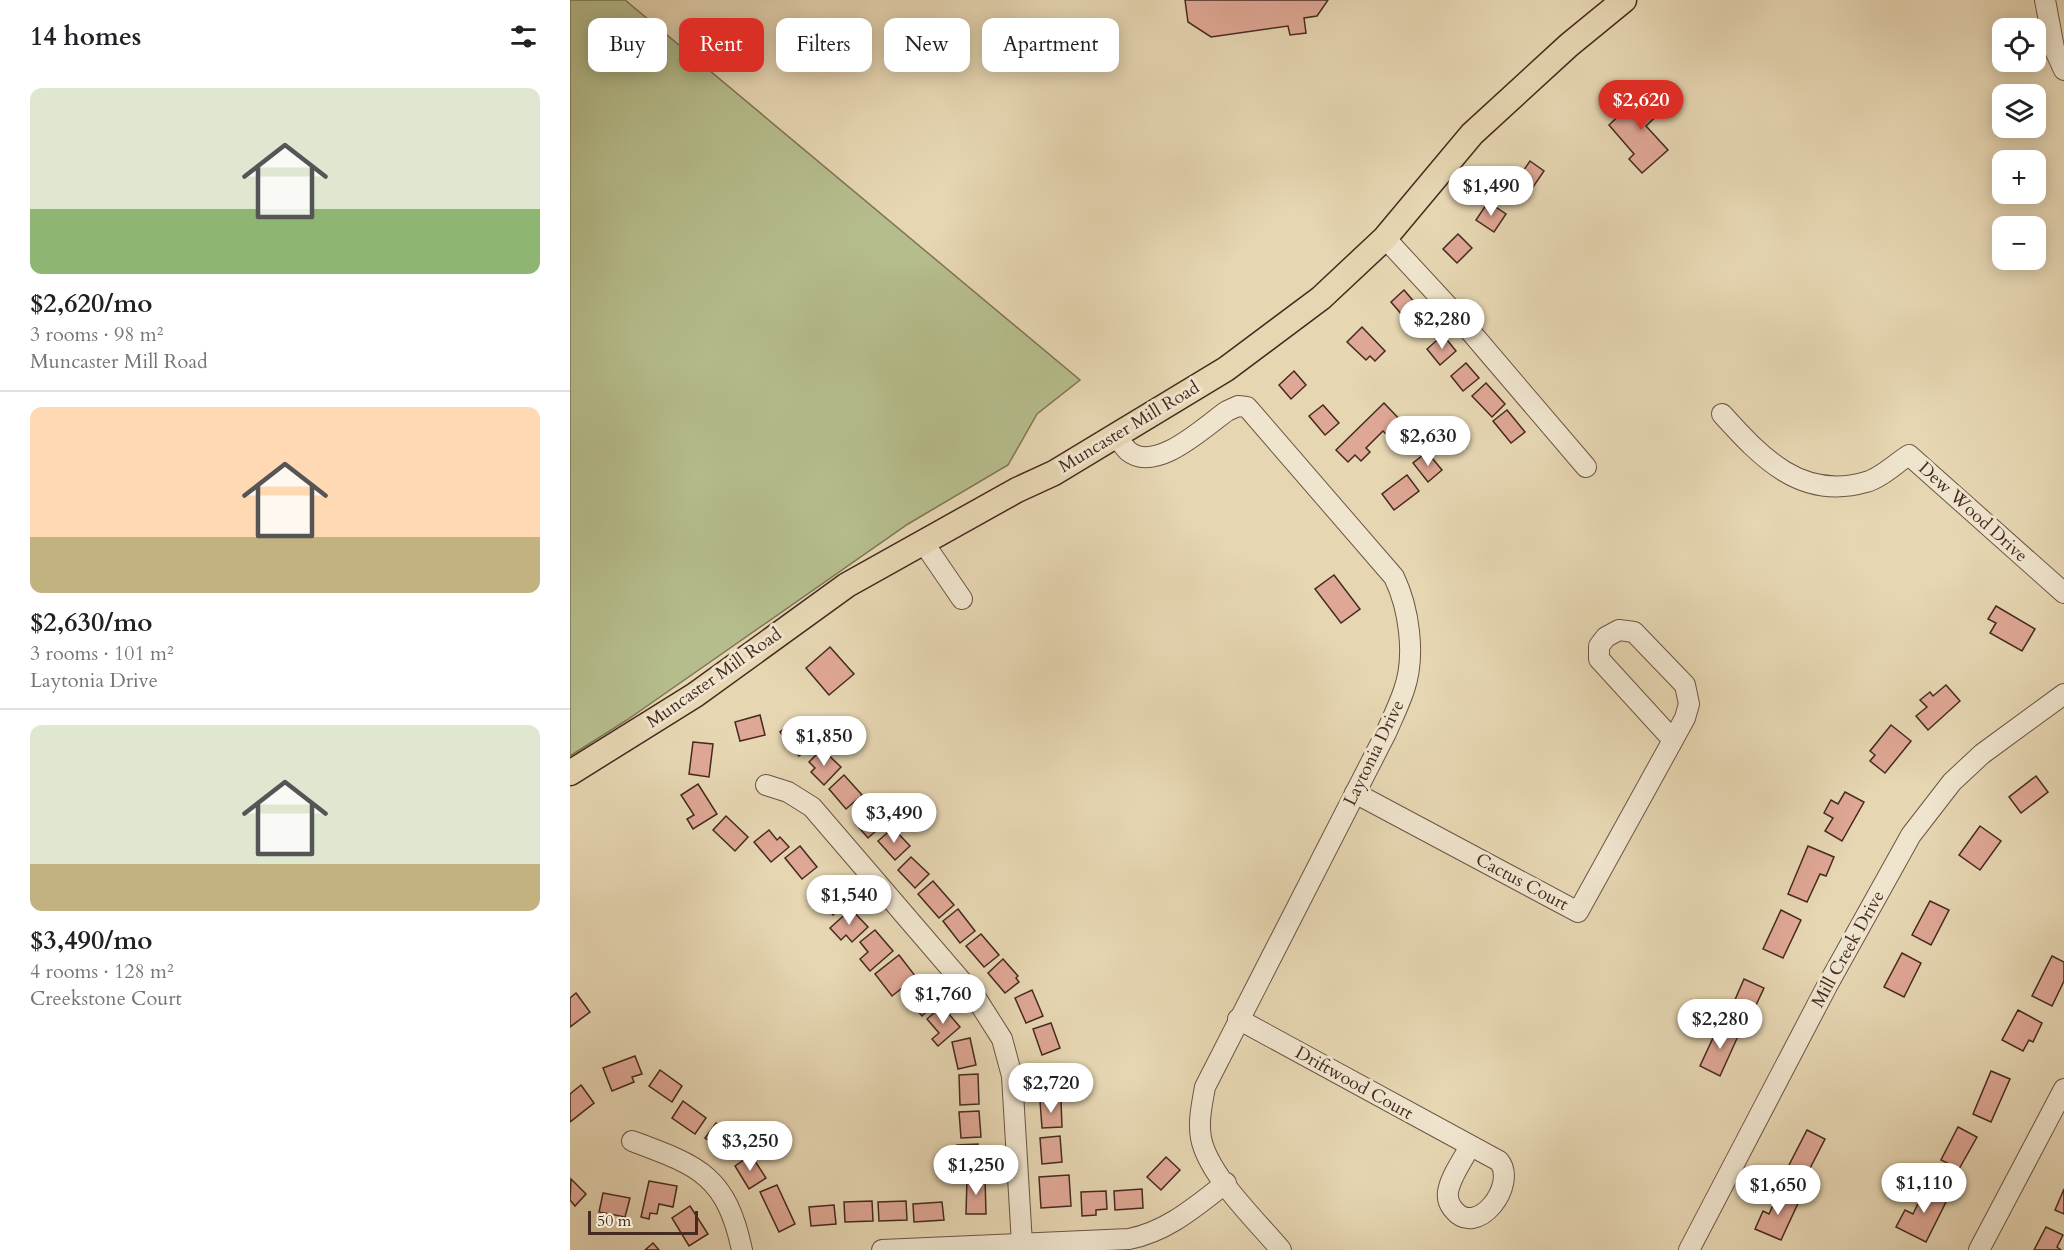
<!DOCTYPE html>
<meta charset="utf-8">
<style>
:root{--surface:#fff;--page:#f2f2f2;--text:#202124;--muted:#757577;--line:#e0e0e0;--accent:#d93025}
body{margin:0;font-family:Cardo,serif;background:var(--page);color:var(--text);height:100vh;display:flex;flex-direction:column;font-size:22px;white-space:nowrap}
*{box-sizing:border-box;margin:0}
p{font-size:20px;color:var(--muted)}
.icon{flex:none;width:33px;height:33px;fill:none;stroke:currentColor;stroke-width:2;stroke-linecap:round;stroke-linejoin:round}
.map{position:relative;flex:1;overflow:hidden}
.details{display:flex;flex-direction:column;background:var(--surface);width:570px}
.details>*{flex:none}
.guide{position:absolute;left:18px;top:18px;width:570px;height:54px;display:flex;gap:12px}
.buttons{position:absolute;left:1422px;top:18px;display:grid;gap:12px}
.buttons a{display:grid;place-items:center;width:54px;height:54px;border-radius:12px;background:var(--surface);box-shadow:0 3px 15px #0003;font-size:30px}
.scale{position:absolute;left:18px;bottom:15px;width:110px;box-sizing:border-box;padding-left:6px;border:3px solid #452a20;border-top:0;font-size:16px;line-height:21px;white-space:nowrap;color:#452a20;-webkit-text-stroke:4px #efe4cd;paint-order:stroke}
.price{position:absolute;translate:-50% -51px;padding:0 14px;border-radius:21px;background:#fff;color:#222;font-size:20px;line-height:39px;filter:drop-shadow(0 2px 3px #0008)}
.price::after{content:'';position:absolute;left:50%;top:36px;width:18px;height:14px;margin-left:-9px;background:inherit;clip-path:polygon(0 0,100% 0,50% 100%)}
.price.selected{background:var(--accent);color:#fff}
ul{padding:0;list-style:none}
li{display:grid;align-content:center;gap:12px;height:318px;padding:0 30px}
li+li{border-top:2px solid var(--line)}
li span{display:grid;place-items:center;height:186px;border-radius:12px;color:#555}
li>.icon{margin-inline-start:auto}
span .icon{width:108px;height:108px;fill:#fffc;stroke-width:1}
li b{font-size:26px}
h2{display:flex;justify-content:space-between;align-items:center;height:72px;padding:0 30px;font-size:26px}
.tag{padding:0 21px;border-radius:12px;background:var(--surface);box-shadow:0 3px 15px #0003;font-size:21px;line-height:54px}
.tag.selected{background:var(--accent);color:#fff}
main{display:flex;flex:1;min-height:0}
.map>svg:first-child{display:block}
.green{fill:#b6bd8c;stroke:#7e7456;stroke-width:1.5}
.building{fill:#dfa795;stroke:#452a20;stroke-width:1.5}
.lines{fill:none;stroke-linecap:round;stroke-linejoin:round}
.minor-casing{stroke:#6d5544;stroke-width:22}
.major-casing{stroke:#452a20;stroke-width:27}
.minor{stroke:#efe4cd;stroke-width:20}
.major{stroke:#e6d6b2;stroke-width:24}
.labels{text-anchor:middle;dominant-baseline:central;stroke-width:6;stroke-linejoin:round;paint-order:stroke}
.street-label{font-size:18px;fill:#452a20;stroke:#efe4cd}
</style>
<main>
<section class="details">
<h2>14 homes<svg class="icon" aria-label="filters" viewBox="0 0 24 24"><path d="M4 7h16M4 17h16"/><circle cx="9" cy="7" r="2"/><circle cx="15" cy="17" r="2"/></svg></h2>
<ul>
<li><span style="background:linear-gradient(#dfe7d0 65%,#8fb573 0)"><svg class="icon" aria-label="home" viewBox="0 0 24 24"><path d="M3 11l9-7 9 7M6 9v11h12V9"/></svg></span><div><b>$2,620/mo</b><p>3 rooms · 98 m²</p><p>Muncaster Mill Road</p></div></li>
<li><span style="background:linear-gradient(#ffd9b3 70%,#c2b280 0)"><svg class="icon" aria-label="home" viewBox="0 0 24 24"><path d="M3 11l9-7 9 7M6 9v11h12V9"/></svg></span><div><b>$2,630/mo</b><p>3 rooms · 101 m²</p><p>Laytonia Drive</p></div></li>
<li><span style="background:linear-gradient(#dfe7d0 75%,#c2b280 0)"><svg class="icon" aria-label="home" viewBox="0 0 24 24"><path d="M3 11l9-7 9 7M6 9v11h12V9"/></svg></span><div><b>$3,490/mo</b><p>4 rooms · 128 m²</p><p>Creekstone Court</p></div></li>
</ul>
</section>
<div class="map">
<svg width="1494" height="1250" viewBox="0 0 1494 1250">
<rect width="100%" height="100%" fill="#e6d6b2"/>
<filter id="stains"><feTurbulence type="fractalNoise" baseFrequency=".00333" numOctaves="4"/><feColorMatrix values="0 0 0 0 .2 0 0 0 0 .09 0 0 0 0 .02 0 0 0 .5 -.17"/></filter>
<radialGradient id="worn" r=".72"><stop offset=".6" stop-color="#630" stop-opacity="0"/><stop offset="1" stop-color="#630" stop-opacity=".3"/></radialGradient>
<polygon class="green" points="0,0 55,0 510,380 467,414 438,465 338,524 57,720 0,756"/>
<g class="building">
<polygon points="615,0 758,0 747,16 734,18 736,33 720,35 718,26 641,37 618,22"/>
<polygon points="1084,90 1099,104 1076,126 1098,150 1072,173 1059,159 1064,154 1039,125 1058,107 1062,111"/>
<polygon points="960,161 974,171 961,190 947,180"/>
<polygon points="918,202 936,214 924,232 906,220"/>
<polygon points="888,234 902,248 887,263 873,249"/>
<polygon points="834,290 858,318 845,330 821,302"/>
<polygon points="792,327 815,351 805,361 800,356 796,360 777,342"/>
<polygon points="873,335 886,351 870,365 857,349"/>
<polygon points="896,363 909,378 893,391 881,376"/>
<polygon points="724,371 736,385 721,399 709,385"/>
<polygon points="916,383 935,404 922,417 902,396"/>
<polygon points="814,403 834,424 820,438 813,431 796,448 800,452 791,461 785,455 778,462 766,450"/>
<polygon points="753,405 769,423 755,435 739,416"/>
<polygon points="937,410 955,432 941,443 923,421"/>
<polygon points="857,452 872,470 858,482 843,463"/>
<polygon points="837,475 849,491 824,510 812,494"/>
<polygon points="764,575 790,609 771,623 745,589"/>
<polygon points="1426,606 1465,629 1452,651 1420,633 1426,623 1418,619"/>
<polygon points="260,647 284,674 259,695 236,668"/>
<polygon points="1376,685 1390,701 1358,730 1346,716 1357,707 1350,700 1360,692 1363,696"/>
<polygon points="190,715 195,735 170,741 165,722"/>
<polygon points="228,718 238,731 245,726 254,737 229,756 210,732"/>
<polygon points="1321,725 1341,741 1315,773 1300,761 1305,755 1300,751"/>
<polygon points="123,742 143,744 139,777 119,774"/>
<polygon points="252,749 271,767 254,785 241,772 245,768 239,762"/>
<polygon points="274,775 292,795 276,809 259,789"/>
<polygon points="1466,776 1478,792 1451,813 1439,797"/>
<polygon points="128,784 147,814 123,829 117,819 124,815 111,795"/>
<polygon points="1275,792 1294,802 1272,841 1255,831 1263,818 1254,813 1261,800 1268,804"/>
<polygon points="298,802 316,822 298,838 286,824 291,820 285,813"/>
<polygon points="156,816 178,837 165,851 143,830"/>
<polygon points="1410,826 1431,841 1410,870 1389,855"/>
<polygon points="323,828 340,846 325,860 308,841"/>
<polygon points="199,830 207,840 210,837 219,847 201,862 184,842"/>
<polygon points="230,846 247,867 232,879 215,858"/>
<polygon points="1238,846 1264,857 1256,876 1250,874 1237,902 1218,894"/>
<polygon points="341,857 359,874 345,888 328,870"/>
<polygon points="363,881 384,905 369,918 348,894"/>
<polygon points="261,882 278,901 263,915 246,896"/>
<polygon points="1360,901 1379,910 1361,945 1342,935"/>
<polygon points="281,909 298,927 282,942 276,935 271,940 260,928"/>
<polygon points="388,909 405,931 390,943 373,921"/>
<polygon points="1211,910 1231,920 1213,958 1193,949"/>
<polygon points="305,930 323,951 300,971 290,959 298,952 290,942"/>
<polygon points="411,934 429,955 414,967 396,946"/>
<polygon points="1332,953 1351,963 1334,997 1314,987"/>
<polygon points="329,955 346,977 322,996 305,974"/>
<polygon points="1482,956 1494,962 1494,981 1482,1006 1462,996"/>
<polygon points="433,959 448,976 446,978 449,982 435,993 418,973"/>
<polygon points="1174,979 1194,988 1180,1018 1161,1009"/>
<polygon points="348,982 366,1003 352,1016 333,994"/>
<polygon points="462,990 473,1016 456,1023 445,998"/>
<polygon points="6,993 20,1012 0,1027 0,998"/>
<polygon points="372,1006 390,1027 368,1046 362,1039 369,1033 357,1019"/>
<polygon points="1448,1010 1472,1023 1463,1042 1459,1040 1453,1051 1432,1040"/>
<polygon points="481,1023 490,1048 472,1055 463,1029"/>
<polygon points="1149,1025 1169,1034 1150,1076 1130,1066"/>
<polygon points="400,1038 406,1065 388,1069 382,1042"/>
<polygon points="65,1056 72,1074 62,1077 64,1082 42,1091 33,1068"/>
<polygon points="469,1064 502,1064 502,1076 493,1076 493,1090 474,1091 473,1079 469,1079"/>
<polygon points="90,1070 112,1086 102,1102 79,1086"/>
<polygon points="1421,1071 1440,1079 1421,1122 1403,1114"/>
<polygon points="408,1074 409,1104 390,1105 389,1075"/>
<polygon points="11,1085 24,1103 0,1122 0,1094"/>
<polygon points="113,1101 136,1118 125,1134 102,1118"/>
<polygon points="470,1101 491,1101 492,1127 472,1128"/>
<polygon points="409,1111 411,1137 391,1138 389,1112"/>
<polygon points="146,1123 164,1135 168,1130 175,1135 161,1156 135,1138"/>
<polygon points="1388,1127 1407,1137 1389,1169 1371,1160"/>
<polygon points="1237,1130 1255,1139 1235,1178 1217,1169"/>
<polygon points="490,1136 492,1162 472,1164 470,1138"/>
<polygon points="408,1144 409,1169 389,1170 387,1145"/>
<polygon points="181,1155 196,1178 179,1189 165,1166"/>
<polygon points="596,1157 610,1170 591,1190 577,1177"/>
<polygon points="499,1175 501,1206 471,1208 469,1177"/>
<polygon points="397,1178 415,1178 416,1214 396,1214"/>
<polygon points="1,1179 16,1194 5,1206 0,1200"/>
<polygon points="79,1181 107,1186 103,1207 89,1204 87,1214 80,1213 79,1219 71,1217"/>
<polygon points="207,1185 225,1224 209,1232 190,1192"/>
<polygon points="1357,1185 1379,1196 1356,1242 1326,1227 1335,1210 1343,1214"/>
<polygon points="572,1189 573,1208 545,1210 544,1191"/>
<polygon points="1494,1189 1494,1214 1485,1210"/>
<polygon points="1210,1190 1230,1199 1211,1240 1185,1229 1193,1211 1199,1214"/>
<polygon points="536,1191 537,1209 526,1210 526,1215 512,1216 511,1192"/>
<polygon points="33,1193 60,1198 55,1217 29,1212"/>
<polygon points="302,1201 303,1221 275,1222 274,1202"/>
<polygon points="336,1201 337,1220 309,1221 308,1202"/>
<polygon points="372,1202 374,1220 344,1222 343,1204"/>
<polygon points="264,1205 266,1224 241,1226 239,1207"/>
<polygon points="120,1206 138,1234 119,1246 102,1218"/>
<polygon points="1476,1227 1493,1235 1487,1247 1491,1250 1464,1250"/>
<polygon points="83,1243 89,1250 75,1250"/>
</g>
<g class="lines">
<g class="minor-casing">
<g id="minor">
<polyline points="1475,0 1484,48 1494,70"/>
<polyline points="815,238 888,317 1016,467"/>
<path d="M 1152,414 C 1191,457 1231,501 1296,482 C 1311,478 1326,463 1339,455 L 1494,593"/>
<path d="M 546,436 C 550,441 554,447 558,451 C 586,474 634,427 657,411 L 668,406 L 677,407 L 824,577 C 839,608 846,656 834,690 C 829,705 822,719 816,733 L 635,1087 C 632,1104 628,1121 631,1138 C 638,1175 687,1221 711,1250"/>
<polyline points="353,542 392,599"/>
<polyline points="196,785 218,792 242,807 406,998 432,1039 442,1076 452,1244"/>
<polyline points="785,793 1008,912 1103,740 1115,718 1119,704 1115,685 1064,632 1049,630 1036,637 1029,646 1029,659 1103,740"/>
<path d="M 668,1019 L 929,1161 C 948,1184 907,1240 883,1209 C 879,1204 877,1199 878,1192 C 880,1177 893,1160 900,1146"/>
<path d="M 62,1141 C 129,1166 156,1175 172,1250"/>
<path d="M 312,1250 L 559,1239 C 598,1231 625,1207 656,1183"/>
<polyline points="1119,1250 1257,986 1341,835 1382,782 1412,754 1494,694"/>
<polyline points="1409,1250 1494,1089"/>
</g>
</g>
<g class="major-casing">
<polyline id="major" points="0,773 125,695 277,585 447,490 484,473 656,369 751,298 815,238 902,134 999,45 1054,0"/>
</g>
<use href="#minor" class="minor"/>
<use href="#major" class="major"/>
</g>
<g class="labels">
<g class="street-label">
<text transform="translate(559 427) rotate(-31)">Muncaster Mill Road</text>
<text transform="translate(1403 512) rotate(42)">Dew Wood Drive</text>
<text transform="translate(144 678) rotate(-35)">Muncaster Mill Road</text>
<text transform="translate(804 753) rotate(-64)">Laytonia Drive</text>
<text transform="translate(952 882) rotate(28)">Cactus Court</text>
<text transform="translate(1278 949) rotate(-61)">Mill Creek Drive</text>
<text transform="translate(784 1083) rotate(29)">Driftwood Court</text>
</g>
</g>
<rect width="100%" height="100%" filter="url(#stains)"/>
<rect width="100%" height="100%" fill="url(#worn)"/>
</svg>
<div class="buttons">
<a><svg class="icon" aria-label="locate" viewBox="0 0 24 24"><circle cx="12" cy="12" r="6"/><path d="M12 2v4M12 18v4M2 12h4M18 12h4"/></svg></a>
<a><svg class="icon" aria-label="layers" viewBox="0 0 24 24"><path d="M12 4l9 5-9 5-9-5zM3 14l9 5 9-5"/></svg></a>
<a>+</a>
<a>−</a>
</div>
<div class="scale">50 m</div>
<b class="price selected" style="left:1071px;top:131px">$2,620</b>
<b class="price" style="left:921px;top:217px">$1,490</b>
<b class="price" style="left:872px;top:350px">$2,280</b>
<b class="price" style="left:858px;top:467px">$2,630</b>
<b class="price" style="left:254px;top:767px">$1,850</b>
<b class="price" style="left:324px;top:844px">$3,490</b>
<b class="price" style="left:279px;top:926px">$1,540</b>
<b class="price" style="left:373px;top:1025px">$1,760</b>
<b class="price" style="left:1150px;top:1050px">$2,280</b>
<b class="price" style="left:481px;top:1114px">$2,720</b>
<b class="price" style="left:180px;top:1172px">$3,250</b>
<b class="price" style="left:406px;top:1196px">$1,250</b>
<b class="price" style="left:1354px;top:1214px">$1,110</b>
<b class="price" style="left:1208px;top:1216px">$1,650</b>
<div class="guide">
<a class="tag">Buy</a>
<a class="tag selected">Rent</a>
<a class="tag">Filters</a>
<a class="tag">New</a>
<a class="tag">Apartment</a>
</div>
</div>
</main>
